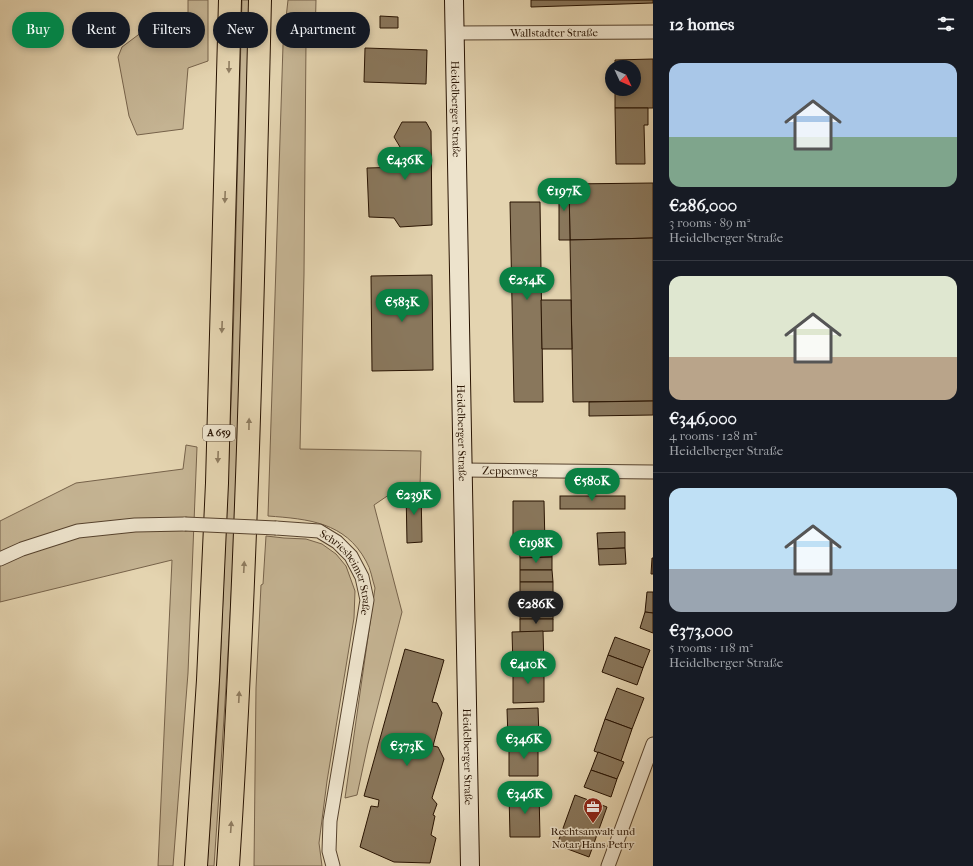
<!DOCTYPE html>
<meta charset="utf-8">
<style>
:root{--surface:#171b24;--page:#242831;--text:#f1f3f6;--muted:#9ea1a6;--line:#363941;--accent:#0b8043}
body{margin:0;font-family:"IM FELL French Canon",serif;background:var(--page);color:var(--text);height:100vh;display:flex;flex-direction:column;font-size:15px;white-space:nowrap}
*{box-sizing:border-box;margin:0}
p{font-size:13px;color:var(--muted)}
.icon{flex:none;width:22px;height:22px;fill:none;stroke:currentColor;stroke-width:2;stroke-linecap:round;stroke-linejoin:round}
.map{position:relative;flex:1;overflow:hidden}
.sheet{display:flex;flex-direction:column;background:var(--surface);width:320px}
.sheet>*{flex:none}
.hud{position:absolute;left:12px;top:12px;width:380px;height:36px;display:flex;gap:8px}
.needle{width:26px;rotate:134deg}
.tools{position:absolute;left:605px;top:60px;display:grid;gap:8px}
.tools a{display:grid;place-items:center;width:36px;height:36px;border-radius:50%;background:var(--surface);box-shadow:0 2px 6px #0003;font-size:20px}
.price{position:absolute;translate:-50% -34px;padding:0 9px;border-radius:14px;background:var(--accent);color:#fff;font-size:13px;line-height:26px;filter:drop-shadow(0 1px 2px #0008)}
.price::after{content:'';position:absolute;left:50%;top:24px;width:12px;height:9px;margin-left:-6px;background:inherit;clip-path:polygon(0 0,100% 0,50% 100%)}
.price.current{background:#222;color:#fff}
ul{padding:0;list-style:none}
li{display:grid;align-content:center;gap:8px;height:212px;padding:0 16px}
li+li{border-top:1px solid var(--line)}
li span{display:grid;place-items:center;height:124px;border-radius:12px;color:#555}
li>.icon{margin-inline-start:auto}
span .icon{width:72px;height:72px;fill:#fffc;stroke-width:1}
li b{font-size:17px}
h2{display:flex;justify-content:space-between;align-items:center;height:48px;padding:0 16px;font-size:17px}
.chip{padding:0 14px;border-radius:18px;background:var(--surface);box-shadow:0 2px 6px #0003;font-size:14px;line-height:36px}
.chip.current{background:var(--accent);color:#fff}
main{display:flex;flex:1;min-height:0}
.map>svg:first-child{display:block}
.green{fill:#c4b392;stroke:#76624a}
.building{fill:#89775c;stroke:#271201}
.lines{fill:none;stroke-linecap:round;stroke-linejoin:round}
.street-casing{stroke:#56422d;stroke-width:15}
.secondary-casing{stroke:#271201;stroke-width:20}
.highway-casing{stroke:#271201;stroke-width:24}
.street{stroke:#ede3cc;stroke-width:13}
.secondary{stroke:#ede3cc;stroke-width:18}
.highway{stroke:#e4d4b0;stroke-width:22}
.street-bridge-casing{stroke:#56422d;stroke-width:15;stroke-linecap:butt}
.street-bridge{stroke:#ede3cc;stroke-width:13}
.oneway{fill:#8f7d61}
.labels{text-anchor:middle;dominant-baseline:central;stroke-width:3;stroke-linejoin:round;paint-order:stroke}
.shield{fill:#ede3cc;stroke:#62513e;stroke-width:1}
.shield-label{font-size:10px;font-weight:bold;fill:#271201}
.street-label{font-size:11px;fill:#271201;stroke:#ede3cc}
.poi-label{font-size:11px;fill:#271201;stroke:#ede3cc}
</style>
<main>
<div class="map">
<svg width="653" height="866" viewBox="0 0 653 866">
<rect width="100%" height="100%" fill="#e4d4b0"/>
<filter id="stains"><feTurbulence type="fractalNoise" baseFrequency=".005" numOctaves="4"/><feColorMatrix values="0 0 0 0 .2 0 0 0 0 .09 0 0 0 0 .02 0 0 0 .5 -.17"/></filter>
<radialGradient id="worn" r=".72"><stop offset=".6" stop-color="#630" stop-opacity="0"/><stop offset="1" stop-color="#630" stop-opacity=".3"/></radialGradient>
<g class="green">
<polygon points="188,0 208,0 208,61 188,68 183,129 137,135 129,116 118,57 122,47 146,29 172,16 188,16"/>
<path d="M 242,0 L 249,0 C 245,187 242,375 233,562 C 228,663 221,765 214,866 L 207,866 L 218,716 L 232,381 Z"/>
<path d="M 288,0 L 316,0 L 315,42 L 306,42 L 304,274 L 300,449 L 421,451 L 420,486 L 402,486 L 374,505 L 402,612 L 368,744 L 357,795 L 345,798 L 375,588 C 372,579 371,569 366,561 C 345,522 308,519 268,516 L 283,45 Z"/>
<polygon points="186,445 197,447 188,673 173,866 158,866 172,560 0,602 0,521 76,483 183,469"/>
<polygon points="266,536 284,538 306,539 322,544 336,554 346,566 355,591 354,618 327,781 319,843 322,866 254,866 256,688 261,585 263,584"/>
</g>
<g class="building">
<polygon points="531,0 653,0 653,3 531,7"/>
<polygon points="380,16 398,17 398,28 380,28"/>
<polygon points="365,48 427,50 426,84 364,82"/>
<polygon points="653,59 653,108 615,108 615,89 634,89 634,67 615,67 615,60"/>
<polygon points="615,108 648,108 648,125 644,125 645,164 616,164"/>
<polygon points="402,122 426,122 431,131 432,225 400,227 394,218 369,217 367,168 406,167 406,157 394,137"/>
<polygon points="653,183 653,238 570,240 569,184"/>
<polygon points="559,184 569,184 570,240 559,240"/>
<polygon points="510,202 540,202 543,402 514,402"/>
<polygon points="653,238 653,401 573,402 570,240"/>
<polygon points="432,275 433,370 372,371 371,276"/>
<polygon points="541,300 571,300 572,349 542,349"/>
<polygon points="653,401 653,415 589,416 589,402"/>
<polygon points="421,488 422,542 407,543 406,489"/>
<rect x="560" y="496" width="65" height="13"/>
<polygon points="513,501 544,501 545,545 513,546"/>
<polygon points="625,532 625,548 598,549 597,533"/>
<polygon points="552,545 552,557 520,558 519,546"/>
<polygon points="625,548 626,564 599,565 598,549"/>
<polygon points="552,557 552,570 520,570 520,558"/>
<polygon points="652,558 653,558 653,574 651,574"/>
<polygon points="520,570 552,570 553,582 520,582"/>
<polygon points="520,582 553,582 553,594 520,595"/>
<polygon points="647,592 653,592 653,613 645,612"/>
<polygon points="553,594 553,607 520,607 520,595"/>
<rect x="520" y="607" width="33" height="12"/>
<polygon points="645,612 653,613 653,633 640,628"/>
<polygon points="520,619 553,619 553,631 520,632"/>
<polygon points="543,631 544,667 513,667 512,632"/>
<polygon points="615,637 650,650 643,668 608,655"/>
<polygon points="405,649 444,660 432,702 437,703 442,713 433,746 438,747 444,759 432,798 437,804 433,815 435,816 431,835 436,838 430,863 394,862 360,847 371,806 378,807 379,800 364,796"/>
<polygon points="608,655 643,668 637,685 602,672"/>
<polygon points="513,667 544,667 544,702 513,703"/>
<polygon points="617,688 644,698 632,729 605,719"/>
<polygon points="538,708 539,738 508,739 507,709"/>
<polygon points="605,719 632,729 621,761 594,751"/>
<polygon points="538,744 538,776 509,776 509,745"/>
<polygon points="598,752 624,762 617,779 591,770"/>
<polygon points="591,770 617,779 611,797 584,787"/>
<polygon points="539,792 540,837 510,837 509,793"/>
<polygon points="575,795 607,807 589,857 557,845"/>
</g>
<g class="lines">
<g class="street-casing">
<g id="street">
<path id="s1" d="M 454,33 L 653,32"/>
<path id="s2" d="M 463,470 L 653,472"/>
<path id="s3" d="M 276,528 L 319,531 L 337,542 L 351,556 L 362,577 L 367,600 L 330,821 L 329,851 L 333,866"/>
<polyline points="0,559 22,549 78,531 135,525 185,524"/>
<polyline points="608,866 653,744"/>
</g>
</g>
<g class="secondary-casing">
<g id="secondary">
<path id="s4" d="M 454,0 L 470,866"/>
</g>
</g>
<g class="highway-casing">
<g id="highway">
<polyline points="196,866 208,680 217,483 230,0"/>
<path d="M 228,866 C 247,578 253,289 260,0"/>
</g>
</g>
<use href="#street" class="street"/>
<use href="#secondary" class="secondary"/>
<use href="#highway" class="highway"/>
<g class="street-bridge-casing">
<polyline id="street-bridge" points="185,524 276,528"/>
</g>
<use href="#street-bridge" class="street-bridge"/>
</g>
<defs><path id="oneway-solid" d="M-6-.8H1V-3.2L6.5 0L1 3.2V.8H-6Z"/></defs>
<g class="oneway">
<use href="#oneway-solid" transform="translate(229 67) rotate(91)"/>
<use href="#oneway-solid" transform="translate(225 197) rotate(92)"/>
<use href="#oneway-solid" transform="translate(222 327) rotate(92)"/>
<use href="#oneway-solid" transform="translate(249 424) rotate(-89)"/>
<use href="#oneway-solid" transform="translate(218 457) rotate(92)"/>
<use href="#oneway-solid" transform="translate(244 567) rotate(-87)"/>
<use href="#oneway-solid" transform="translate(239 697) rotate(-87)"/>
<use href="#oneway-solid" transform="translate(231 827) rotate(-86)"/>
</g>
<defs>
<g id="office-pin" transform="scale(1)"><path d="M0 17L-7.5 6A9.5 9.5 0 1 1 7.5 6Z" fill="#8f2418" stroke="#ede3cc"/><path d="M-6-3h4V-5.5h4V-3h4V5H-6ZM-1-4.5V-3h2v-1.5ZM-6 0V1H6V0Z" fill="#fff"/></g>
</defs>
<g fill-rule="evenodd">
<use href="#office-pin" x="593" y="807"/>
</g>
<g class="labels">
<rect class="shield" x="203" y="425" width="32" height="16" rx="3"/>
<g class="shield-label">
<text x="219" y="433">A 659</text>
</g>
<g class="street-label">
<text stroke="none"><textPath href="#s1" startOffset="100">Wallstadter Straße</textPath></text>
<text stroke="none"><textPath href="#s4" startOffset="109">Heidelberger Straße</textPath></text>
<text stroke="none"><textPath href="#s4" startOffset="433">Heidelberger Straße</textPath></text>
<text stroke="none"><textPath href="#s2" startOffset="47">Zeppenweg</textPath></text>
<text stroke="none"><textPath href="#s3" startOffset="96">Schriesheimer Straße</textPath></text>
<text stroke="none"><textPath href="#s4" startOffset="757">Heidelberger Straße</textPath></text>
</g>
<g class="poi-label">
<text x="593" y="831">Rechtsanwalt und<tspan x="593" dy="13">Notar Hans Petry</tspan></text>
</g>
</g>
<rect width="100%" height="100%" filter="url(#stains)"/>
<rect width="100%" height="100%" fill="url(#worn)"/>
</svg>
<div class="tools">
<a><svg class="needle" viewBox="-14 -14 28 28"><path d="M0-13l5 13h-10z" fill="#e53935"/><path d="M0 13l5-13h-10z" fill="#9ea1a6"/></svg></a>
</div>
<b class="price" style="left:405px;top:181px">€436K</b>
<b class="price" style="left:564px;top:212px">€197K</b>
<b class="price" style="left:527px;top:301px">€254K</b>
<b class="price" style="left:402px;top:323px">€583K</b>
<b class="price" style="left:592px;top:502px">€580K</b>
<b class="price" style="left:414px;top:516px">€239K</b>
<b class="price" style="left:536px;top:564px">€198K</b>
<b class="price current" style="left:536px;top:625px">€286K</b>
<b class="price" style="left:528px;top:685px">€410K</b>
<b class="price" style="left:524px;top:760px">€346K</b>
<b class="price" style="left:407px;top:767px">€373K</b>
<b class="price" style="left:525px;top:815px">€346K</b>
<div class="hud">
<a class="chip current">Buy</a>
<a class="chip">Rent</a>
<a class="chip">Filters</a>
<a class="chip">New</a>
<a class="chip">Apartment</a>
</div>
</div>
<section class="sheet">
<h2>12 homes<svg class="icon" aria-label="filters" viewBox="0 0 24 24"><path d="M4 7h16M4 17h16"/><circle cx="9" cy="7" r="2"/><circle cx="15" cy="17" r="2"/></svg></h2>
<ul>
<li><span style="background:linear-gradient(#a9c7e8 60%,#7fa58c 0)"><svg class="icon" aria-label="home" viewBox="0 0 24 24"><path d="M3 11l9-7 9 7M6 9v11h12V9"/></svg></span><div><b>€286,000</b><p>3 rooms · 89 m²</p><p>Heidelberger Straße</p></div></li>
<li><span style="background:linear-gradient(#dfe7d0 65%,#b9a48a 0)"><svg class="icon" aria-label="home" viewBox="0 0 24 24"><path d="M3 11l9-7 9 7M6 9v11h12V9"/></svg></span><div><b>€346,000</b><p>4 rooms · 128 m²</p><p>Heidelberger Straße</p></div></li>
<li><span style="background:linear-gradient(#bfe0f5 65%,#9aa5b1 0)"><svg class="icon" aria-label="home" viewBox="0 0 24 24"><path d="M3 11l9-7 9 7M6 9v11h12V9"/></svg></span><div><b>€373,000</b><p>5 rooms · 118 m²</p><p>Heidelberger Straße</p></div></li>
</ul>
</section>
</main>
